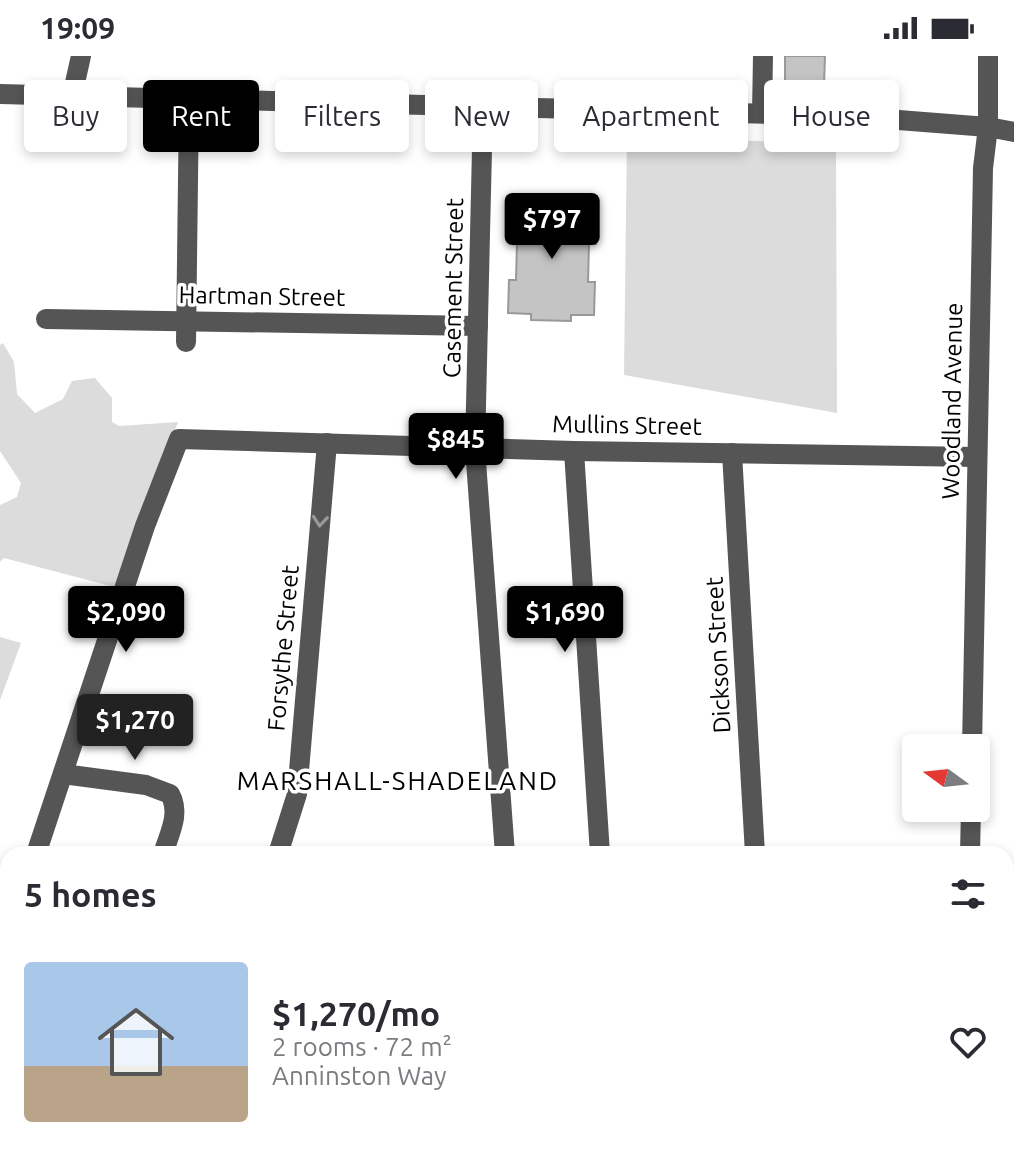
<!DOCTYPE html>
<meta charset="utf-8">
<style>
:root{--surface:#fff;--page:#f2f2f3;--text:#2b2b33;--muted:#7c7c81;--accent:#000}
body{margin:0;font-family:Ubuntu,sans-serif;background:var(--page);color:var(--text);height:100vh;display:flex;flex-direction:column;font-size:30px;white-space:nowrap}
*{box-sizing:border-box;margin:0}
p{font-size:26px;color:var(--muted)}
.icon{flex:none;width:44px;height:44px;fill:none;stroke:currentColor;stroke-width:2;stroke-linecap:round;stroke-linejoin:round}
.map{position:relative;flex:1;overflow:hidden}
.panel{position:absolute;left:0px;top:790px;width:1014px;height:312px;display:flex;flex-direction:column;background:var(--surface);border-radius:24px 24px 0 0;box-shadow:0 4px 12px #0003}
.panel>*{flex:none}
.hud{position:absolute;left:24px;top:24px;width:966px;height:72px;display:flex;gap:16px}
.needle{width:52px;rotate:285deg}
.buttons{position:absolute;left:902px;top:678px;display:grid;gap:16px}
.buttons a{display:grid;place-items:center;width:88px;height:88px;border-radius:8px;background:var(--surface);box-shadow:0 4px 12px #0003;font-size:40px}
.price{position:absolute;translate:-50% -68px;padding:0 18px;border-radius:8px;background:var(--accent);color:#fff;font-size:26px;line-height:52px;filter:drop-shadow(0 2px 4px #0008)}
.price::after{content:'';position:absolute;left:50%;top:48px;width:24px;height:18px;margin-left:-12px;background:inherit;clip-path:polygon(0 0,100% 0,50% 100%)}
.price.on{background:#222;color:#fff}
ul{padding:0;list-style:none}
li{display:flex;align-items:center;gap:24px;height:200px;padding:0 24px}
li span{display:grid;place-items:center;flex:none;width:224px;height:160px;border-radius:8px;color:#555}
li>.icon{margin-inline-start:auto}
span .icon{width:96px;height:96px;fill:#fffc;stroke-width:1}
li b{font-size:34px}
h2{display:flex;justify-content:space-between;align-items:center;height:96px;padding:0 24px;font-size:34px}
.tag{padding:0 28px;border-radius:8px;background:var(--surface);box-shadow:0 4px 12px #0003;font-size:28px;line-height:72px}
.tag.on{background:var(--accent);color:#fff}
.status{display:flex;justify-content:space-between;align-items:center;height:56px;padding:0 40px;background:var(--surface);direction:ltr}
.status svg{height:22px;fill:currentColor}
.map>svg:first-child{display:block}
.green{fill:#dcdcdc}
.building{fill:#c4c4c4;stroke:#999;stroke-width:2}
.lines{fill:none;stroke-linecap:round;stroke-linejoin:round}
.minor{stroke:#555;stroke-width:20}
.oneway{stroke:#999}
.labels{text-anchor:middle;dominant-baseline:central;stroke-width:7;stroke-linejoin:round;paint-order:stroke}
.street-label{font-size:24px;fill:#000;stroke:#fff}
.neighbourhood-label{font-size:26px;letter-spacing:2px;fill:#000;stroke:#fff}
</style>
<div class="status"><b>19:09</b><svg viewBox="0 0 49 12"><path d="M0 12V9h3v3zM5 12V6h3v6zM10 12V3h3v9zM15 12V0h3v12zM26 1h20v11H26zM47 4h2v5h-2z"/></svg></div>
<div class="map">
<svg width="1014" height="1102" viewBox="0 0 1014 1102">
<rect width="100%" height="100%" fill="#fff"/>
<g class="green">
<polygon points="627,80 836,88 837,357 624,319"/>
<polygon points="3,287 14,306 17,338 35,357 63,343 72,325 95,322 112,342 112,366 119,370 178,366 118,532 4,502 0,506 0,449 17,441 21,427 0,395 0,289"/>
<polygon points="0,581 21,587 0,644"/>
<polygon points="133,1094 242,1094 239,1102 174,1102 130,1097"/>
<polygon points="331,1094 535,1094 535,1102 349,1102"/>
</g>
<g class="building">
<polygon points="785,0 825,0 824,29 785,29"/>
<polygon points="524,144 565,145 565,153 597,154 596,188 589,188 588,226 595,226 594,259 571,259 571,265 531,264 531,258 508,257 509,224 516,224 517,186 510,186 510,152 523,152"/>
</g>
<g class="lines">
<g class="minor">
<polyline points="0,38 847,60 988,71 1014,76"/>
<polyline points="72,40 81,0"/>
<polyline points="483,50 475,392 505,798"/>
<polyline points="762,57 763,0"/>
<polyline points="46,263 478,270"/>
<polyline points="186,286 189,43"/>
<polyline points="574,395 600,798"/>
<polyline points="732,397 755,798"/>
<polyline points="972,692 983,112 988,71 988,0"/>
<path d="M 63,718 L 146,729 L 170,738 C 181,758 169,778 163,798"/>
<polyline points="36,798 145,470 179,383 574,395 977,401"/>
<polyline points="278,798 297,738 327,387"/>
<polyline points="970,798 971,752"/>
<polyline points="1006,841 1014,841"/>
<polyline points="0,894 8,875"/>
<polyline points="980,1094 990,1102"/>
<polyline points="22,1102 23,1094"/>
<polyline points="131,1102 133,1094"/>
<polyline points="250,1102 253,1094"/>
<polyline points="535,1102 535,1094"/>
<polyline points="775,1102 775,1094"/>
</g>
</g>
<defs><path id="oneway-chevron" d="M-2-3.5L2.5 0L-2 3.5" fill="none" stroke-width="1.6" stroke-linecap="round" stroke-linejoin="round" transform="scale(2)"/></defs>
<use class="oneway" href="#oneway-chevron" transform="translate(320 465) rotate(95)"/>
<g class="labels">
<g class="street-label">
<text transform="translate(453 232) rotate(-89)">Casement Street</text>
<text transform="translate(262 240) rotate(1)">Hartman Street</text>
<text transform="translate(952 345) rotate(-89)">Woodland Avenue</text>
<text transform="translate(627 369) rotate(1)">Mullins Street</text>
<text transform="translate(283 592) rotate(-85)">Forsythe Street</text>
<text transform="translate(718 599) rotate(-93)">Dickson Street</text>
</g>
<g class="neighbourhood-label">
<text x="398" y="724">MARSHALL-SHADELAND</text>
</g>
</g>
</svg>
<div class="buttons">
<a><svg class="needle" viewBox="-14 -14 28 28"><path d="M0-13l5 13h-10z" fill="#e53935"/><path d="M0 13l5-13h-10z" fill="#7c7c81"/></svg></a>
</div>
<b class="price" style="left:552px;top:205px">$797</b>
<b class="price" style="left:456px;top:425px">$845</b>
<b class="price" style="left:126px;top:598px">$2,090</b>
<b class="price" style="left:565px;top:598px">$1,690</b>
<b class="price on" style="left:135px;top:706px">$1,270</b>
<div class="hud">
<a class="tag">Buy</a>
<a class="tag on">Rent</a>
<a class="tag">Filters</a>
<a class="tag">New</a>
<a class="tag">Apartment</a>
<a class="tag">House</a>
</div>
<section class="panel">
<h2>5 homes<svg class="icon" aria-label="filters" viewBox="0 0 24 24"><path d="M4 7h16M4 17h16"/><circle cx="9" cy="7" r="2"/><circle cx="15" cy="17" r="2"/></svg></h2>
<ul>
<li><span style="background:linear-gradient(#a9c7e8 65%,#b9a48a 0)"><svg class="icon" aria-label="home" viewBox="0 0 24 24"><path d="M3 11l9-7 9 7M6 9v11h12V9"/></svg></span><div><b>$1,270/mo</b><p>2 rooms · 72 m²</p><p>Anninston Way</p></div><svg class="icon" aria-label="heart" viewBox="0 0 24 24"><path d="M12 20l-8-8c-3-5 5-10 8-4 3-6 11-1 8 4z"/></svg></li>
</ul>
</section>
</div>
